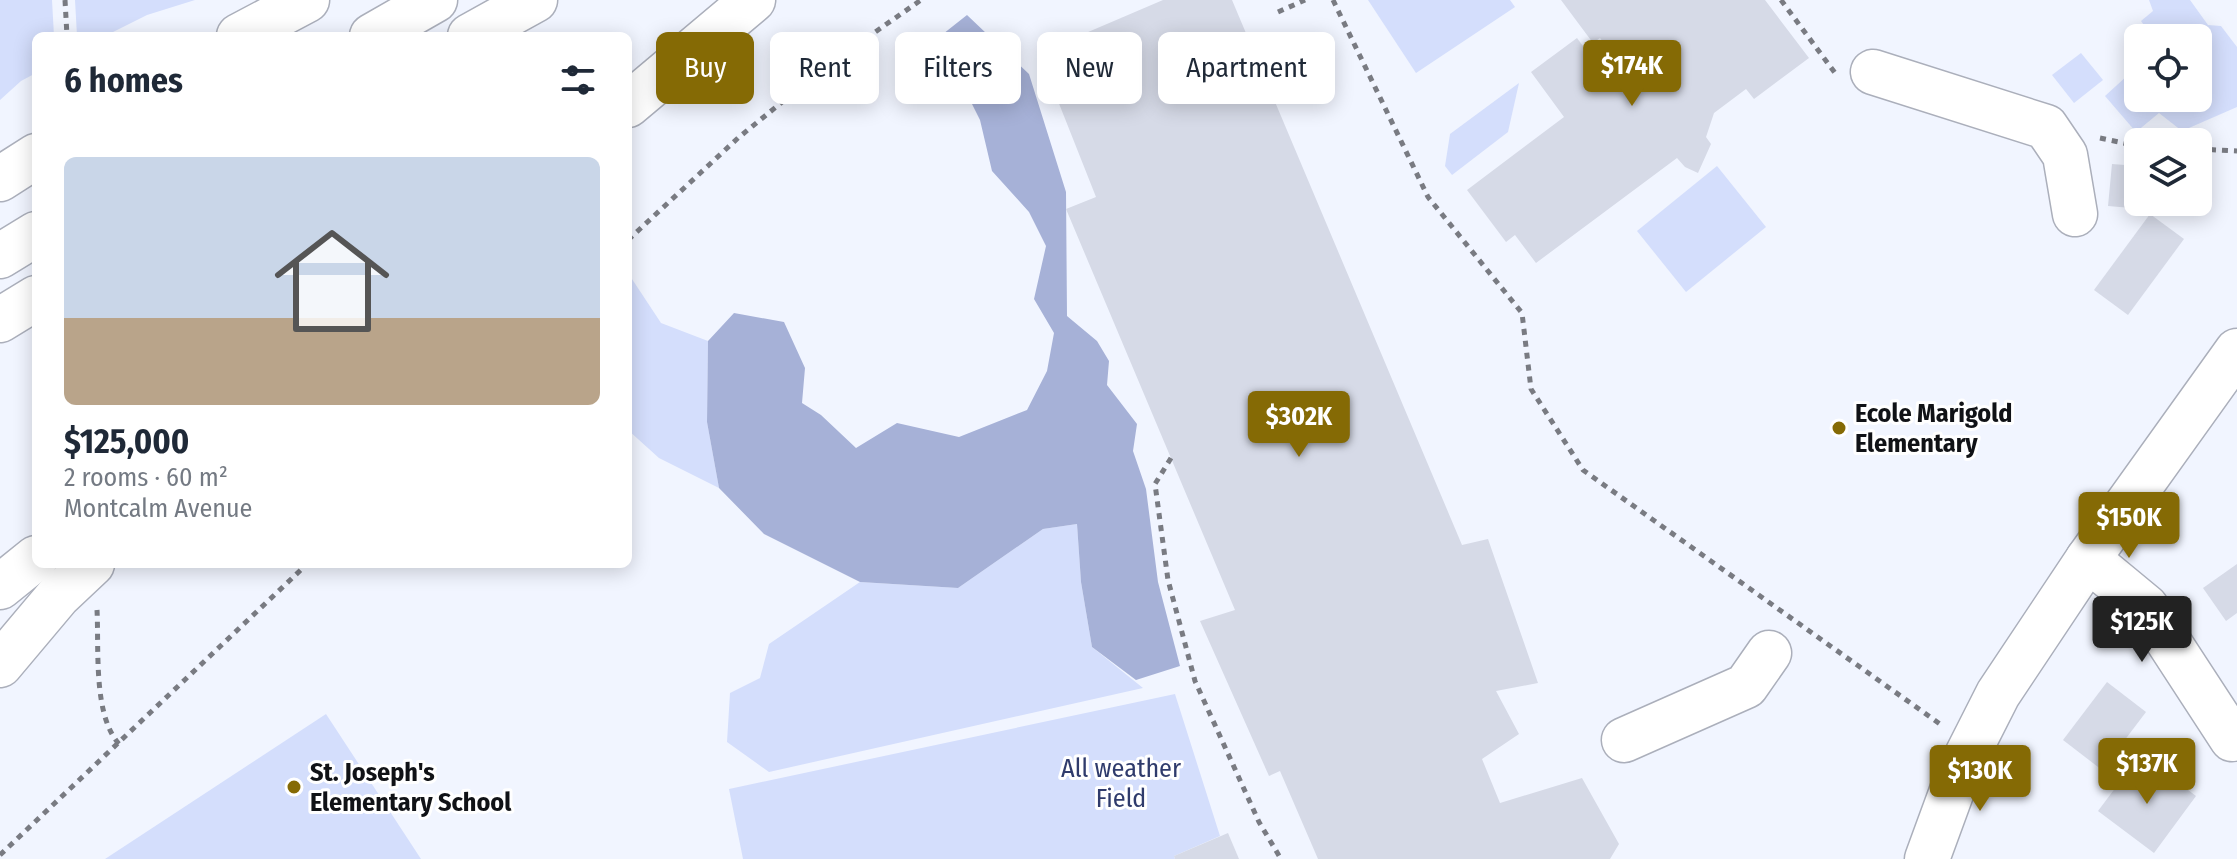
<!DOCTYPE html>
<meta charset="utf-8">
<style>
:root{--surface:#fff;--page:#f2f2f3;--text:#1f2937;--muted:#747a83;--line:#e0e1e3;--accent:#856a05}
body{margin:0;font-family:"Fira Sans Condensed",sans-serif;background:var(--page);color:var(--text);height:100vh;display:flex;flex-direction:column;font-size:30px;white-space:nowrap}
*{box-sizing:border-box;margin:0}
p{font-size:26px;color:var(--muted)}
.icon{flex:none;width:44px;height:44px;fill:none;stroke:currentColor;stroke-width:2;stroke-linecap:round;stroke-linejoin:round}
.map{position:relative;flex:1;overflow:hidden}
.side{position:absolute;left:32px;top:32px;width:600px;height:536px;display:flex;flex-direction:column;background:var(--surface);border-radius:12px;box-shadow:0 4px 20px #0003}
.side>*{flex:none}
.guide{position:absolute;left:656px;top:32px;width:760px;height:72px;display:flex;gap:16px}
.fabs{position:absolute;left:2124px;top:24px;display:grid;gap:16px}
.fabs a{display:grid;place-items:center;width:88px;height:88px;border-radius:12px;background:var(--surface);box-shadow:0 4px 20px #0003;font-size:40px}
.price{position:absolute;translate:-50% -68px;padding:0 18px;border-radius:8px;background:var(--accent);color:#fff;font-size:26px;line-height:52px;filter:drop-shadow(0 2px 4px #0008)}
.price::after{content:'';position:absolute;left:50%;top:48px;width:24px;height:18px;margin-left:-12px;background:inherit;clip-path:polygon(0 0,100% 0,50% 100%)}
.price.current{background:#222;color:#fff}
ul{padding:0;list-style:none}
li{display:grid;align-content:center;gap:16px;height:424px;padding:0 32px}
li+li{border-top:2px solid var(--line)}
li span{display:grid;place-items:center;height:248px;border-radius:12px;color:#555}
li>.icon{margin-inline-start:auto}
span .icon{width:144px;height:144px;fill:#fffc;stroke-width:1}
li b{font-size:34px}
h2{display:flex;justify-content:space-between;align-items:center;height:96px;padding:0 32px;font-size:34px}
.pill{padding:0 28px;border-radius:12px;background:var(--surface);box-shadow:0 4px 20px #0003;font-size:28px;line-height:72px}
.pill.current{background:var(--accent);color:#fff}
.map>svg:first-child{display:block}
.green{fill:#d4defc}
.forest{fill:#a6b1d7}
.building{fill:#d6dae7}
.lines{fill:none;stroke-linecap:round;stroke-linejoin:round}
.minor-casing{stroke:#abafbb;stroke-width:47}
.highway-casing{stroke:#abafbb;stroke-width:47}
.path{stroke:#797b82;stroke-width:5;stroke-dasharray:6 6;stroke-linecap:butt}
.minor{stroke:#fff;stroke-width:44}
.highway{stroke:#fff;stroke-width:44}
.poi-dot{fill:#856a05;stroke:#fff;stroke-width:3}
.labels{text-anchor:middle;dominant-baseline:central;stroke-width:6;stroke-linejoin:round;paint-order:stroke}
.poi-label{font-size:26px;font-weight:bold;fill:#101216;stroke:#fff;text-anchor:start}
.park-label{font-size:26px;fill:#2f3b6c;stroke:#fff}
</style>
<div class="map">
<svg width="2237" height="859" viewBox="0 0 2237 859">
<rect width="100%" height="100%" fill="#f1f5ff"/>
<g class="green">
<polygon points="0,0 52,0 54,36 36,36 36,73 21,81 0,100"/>
<polygon points="75,0 195,0 147,15 105,36 77,36"/>
<polygon points="1368,0 1510,0 1515,7 1416,73"/>
<polygon points="2149,0 2190,0 2208,25 2221,26 2237,47 2237,107 2182,131 2159,113 2136,132 2105,96 2128,75 2138,74 2138,98 2198,98 2198,38 2153,38 2141,21 2153,11"/>
<polygon points="2081,53 2103,80 2074,103 2052,75"/>
<polygon points="1519,83 1508,132 1452,175 1445,166 1450,134"/>
<polygon points="1717,166 1766,227 1686,292 1637,231"/>
<polygon points="628,273 661,323 708,341 707,422 719,488 659,458 628,430"/>
<polygon points="1077,524 1081,582 1092,647 1143,688 769,772 727,742 730,693 760,678 769,644 860,582 958,588 1043,529"/>
<polygon points="1175,694 1220,836 1174,856 1175,859 743,859 729,789"/>
<polygon points="326,714 421,859 105,859"/>
</g>
<polygon class="forest" points="967,15 1029,74 1066,192 1067,316 1097,341 1109,361 1107,385 1137,424 1133,451 1146,489 1158,582 1180,666 1136,680 1092,647 1081,582 1077,524 1043,529 958,588 860,582 764,534 719,488 707,422 708,341 734,313 784,322 805,368 802,403 821,415 856,448 897,423 959,437 1027,410 1047,371 1054,333 1034,299 1046,246 1029,212 992,171 980,120 962,84 929,45"/>
<g class="building">
<polygon points="1163,0 1232,0 1462,545 1488,539 1538,683 1496,691 1519,734 1482,759 1500,803 1582,778 1619,844 1610,859 1318,859 1280,771 1269,776 1200,621 1235,610 1066,209 1096,197 1039,53"/>
<polygon points="1561,0 1765,0 1809,58 1754,99 1746,89 1714,113 1706,137 1711,144 1698,173 1685,167 1677,158 1536,263 1515,235 1506,242 1467,190 1564,117 1531,72 1577,38 1609,81 1624,70 1600,38 1593,43"/>
<polygon points="2112,164 2138,166 2138,202 2198,202 2198,171 2206,172 2202,214 2108,206"/>
<polygon points="2150,214 2184,239 2128,315 2094,290"/>
<polygon points="2237,564 2237,613 2226,621 2203,588"/>
<polygon points="2107,682 2146,712 2102,770 2063,740"/>
<polygon points="2134,763 2161,783 2167,774 2196,796 2154,853 2098,811"/>
<polygon points="1228,833 1239,859 1175,859 1174,856"/>
</g>
<g class="lines">
<g class="minor-casing">
<g id="minor">
<polyline points="1873,72 2046,127 2065,155 2075,214"/>
<polyline points="2088,559 2146,607 2232,739"/>
<polyline points="1624,740 1746,686 1769,653"/>
<polyline points="1927,859 1960,769 1998,694 2088,559 2237,351"/>
</g>
</g>
<g class="highway-casing">
<g id="highway">
<polyline points="239,36 307,0"/>
<polyline points="372,36 435,0"/>
<polyline points="470,36 535,0"/>
<polyline points="628,105 753,0"/>
<polyline points="0,179 36,156"/>
<polyline points="0,256 36,234"/>
<polyline points="0,320 36,298"/>
<polyline points="0,587 36,558"/>
<polyline points="0,665 58,596 92,564"/>
</g>
</g>
<g class="path">
<polyline points="65,0 67,36"/>
<polyline points="1333,0 1428,197 1522,313 1531,389 1583,470 1940,724"/>
<polyline points="1781,0 1835,73"/>
<polyline points="1278,12 1305,0"/>
<polyline points="2100,138 2138,146"/>
<polyline points="2198,149 2237,151"/>
<polyline points="628,240 738,138 825,67 921,0"/>
<polyline points="1171,458 1155,484 1168,580 1195,681 1259,822 1281,859"/>
<path d="M 97,610 C 99,649 93,715 119,744"/>
<polyline points="0,855 307,564"/>
</g>
<use href="#minor" class="minor"/>
<use href="#highway" class="highway"/>
</g>
<g class="poi-dot">
<circle cx="1839" cy="428" r="8"/>
<circle cx="294" cy="787" r="8"/>
</g>
<g class="labels">
<g class="poi-label">
<text x="1855" y="413">Ecole Marigold<tspan x="1855" dy="30">Elementary</tspan></text>
<text x="310" y="772">St. Joseph's<tspan x="310" dy="30">Elementary School</tspan></text>
</g>
<g class="park-label">
<text x="1121" y="768">All weather<tspan x="1121" dy="30">Field</tspan></text>
</g>
</g>
</svg>
<div class="fabs">
<a><svg class="icon" aria-label="locate" viewBox="0 0 24 24"><circle cx="12" cy="12" r="6"/><path d="M12 2v4M12 18v4M2 12h4M18 12h4"/></svg></a>
<a><svg class="icon" aria-label="layers" viewBox="0 0 24 24"><path d="M12 4l9 5-9 5-9-5zM3 14l9 5 9-5"/></svg></a>
</div>
<b class="price" style="left:1632px;top:108px">$174K</b>
<b class="price" style="left:1299px;top:459px">$302K</b>
<b class="price" style="left:2129px;top:560px">$150K</b>
<b class="price current" style="left:2142px;top:664px">$125K</b>
<b class="price" style="left:2147px;top:806px">$137K</b>
<b class="price" style="left:1980px;top:813px">$130K</b>
<div class="guide">
<a class="pill current">Buy</a>
<a class="pill">Rent</a>
<a class="pill">Filters</a>
<a class="pill">New</a>
<a class="pill">Apartment</a>
</div>
<section class="side">
<h2>6 homes<svg class="icon" aria-label="filters" viewBox="0 0 24 24"><path d="M4 7h16M4 17h16"/><circle cx="9" cy="7" r="2"/><circle cx="15" cy="17" r="2"/></svg></h2>
<ul>
<li><span style="background:linear-gradient(#c9d6e8 65%,#b9a48a 0)"><svg class="icon" aria-label="home" viewBox="0 0 24 24"><path d="M3 11l9-7 9 7M6 9v11h12V9"/></svg></span><div><b>$125,000</b><p>2 rooms · 60 m²</p><p>Montcalm Avenue</p></div></li>
</ul>
</section>
</div>
